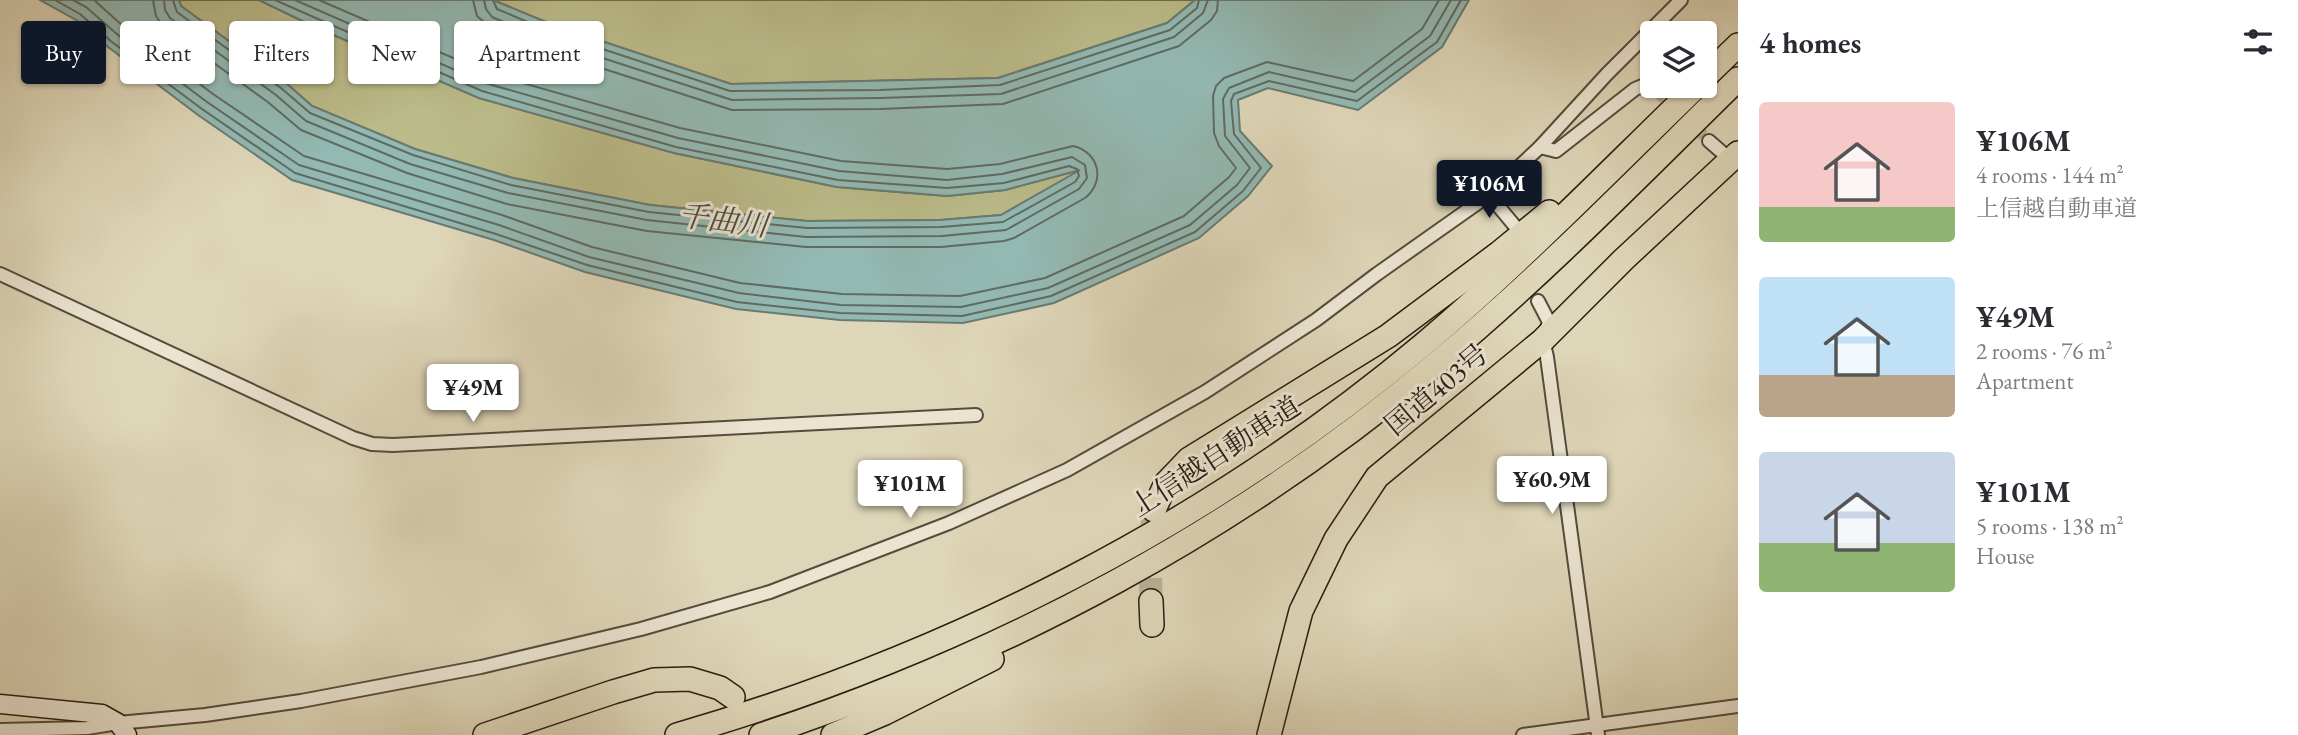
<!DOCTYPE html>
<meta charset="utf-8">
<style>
:root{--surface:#fff;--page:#f2f2f3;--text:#2b2b33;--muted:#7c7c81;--accent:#111827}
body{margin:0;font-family:"EB Garamond","Noto Serif JP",serif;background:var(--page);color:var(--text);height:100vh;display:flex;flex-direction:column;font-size:26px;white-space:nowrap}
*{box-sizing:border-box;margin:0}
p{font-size:23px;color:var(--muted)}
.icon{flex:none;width:38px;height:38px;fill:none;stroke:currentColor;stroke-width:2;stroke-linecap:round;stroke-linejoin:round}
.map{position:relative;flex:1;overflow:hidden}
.details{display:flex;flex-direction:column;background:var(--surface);width:560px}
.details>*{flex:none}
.banner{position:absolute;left:21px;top:21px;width:665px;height:63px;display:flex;gap:14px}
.tools{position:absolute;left:1640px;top:21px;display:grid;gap:14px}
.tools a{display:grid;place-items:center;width:77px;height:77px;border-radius:7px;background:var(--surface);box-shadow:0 2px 5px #0004;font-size:35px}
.price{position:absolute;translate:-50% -60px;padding:0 16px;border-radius:7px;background:#fff;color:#222;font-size:23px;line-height:46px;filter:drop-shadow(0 2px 4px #0008)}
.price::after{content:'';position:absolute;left:50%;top:42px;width:21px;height:16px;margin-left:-10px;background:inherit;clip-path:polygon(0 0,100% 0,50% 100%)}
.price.active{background:var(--accent);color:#fff}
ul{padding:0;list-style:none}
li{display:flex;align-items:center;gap:21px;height:175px;padding:0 21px}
li span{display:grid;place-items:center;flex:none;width:196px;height:140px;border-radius:7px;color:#555}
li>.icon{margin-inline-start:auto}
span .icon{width:84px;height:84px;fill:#fffc;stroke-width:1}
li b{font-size:30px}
h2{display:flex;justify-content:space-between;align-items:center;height:84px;padding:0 21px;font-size:30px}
.chip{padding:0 24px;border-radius:7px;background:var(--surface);box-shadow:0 2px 5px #0004;font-size:24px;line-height:63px}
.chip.active{background:var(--accent);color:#fff}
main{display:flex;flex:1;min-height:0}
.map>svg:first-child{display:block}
.green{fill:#babb89;stroke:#726c4e;stroke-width:2}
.water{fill:#93b9b3;stroke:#697b73;stroke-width:2}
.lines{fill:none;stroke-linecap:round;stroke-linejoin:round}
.shore{stroke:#5e6b62;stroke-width:2}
.street-tunnel{stroke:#bab197;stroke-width:12;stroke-dasharray:12 6;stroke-linecap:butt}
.highway-tunnel{stroke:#bab197;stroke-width:23;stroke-dasharray:23 11;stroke-linecap:butt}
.street-casing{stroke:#564b3c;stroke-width:16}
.secondary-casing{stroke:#291d12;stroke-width:21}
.highway-casing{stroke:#291d12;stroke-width:26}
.street{stroke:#eae4d1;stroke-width:12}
.secondary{stroke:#eae4d1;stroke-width:18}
.highway{stroke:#ded6b8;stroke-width:23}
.labels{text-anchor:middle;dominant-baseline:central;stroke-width:6;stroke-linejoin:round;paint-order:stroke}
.street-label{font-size:28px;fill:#291d12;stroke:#eae4d1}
.water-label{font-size:30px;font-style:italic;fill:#494c42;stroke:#eae4d1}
</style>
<main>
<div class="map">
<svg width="1738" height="735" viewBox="0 0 1738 735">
<rect width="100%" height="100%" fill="#ded6b8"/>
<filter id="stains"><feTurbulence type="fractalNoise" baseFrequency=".00286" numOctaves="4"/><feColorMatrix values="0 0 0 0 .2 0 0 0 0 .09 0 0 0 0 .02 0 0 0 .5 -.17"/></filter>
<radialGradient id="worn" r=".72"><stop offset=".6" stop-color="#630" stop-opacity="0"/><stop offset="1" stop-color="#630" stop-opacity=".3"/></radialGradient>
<g class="green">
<polygon points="179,0 259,0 315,27 479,98 674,153 837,187 947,196 1005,190 1083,169 1001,215 940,220 807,221 650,205 513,178 415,149 312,106 286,83 181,6"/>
<polygon points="493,0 1195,0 1167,23 998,78 731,84 553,25"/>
</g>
<polygon class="water" points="40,0 179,0 181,6 286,83 312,106 415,149 513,178 650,205 807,221 940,220 1001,215 1080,170 1005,190 947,196 837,187 674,153 479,98 315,27 259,0 493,0 553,25 731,84 998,78 1167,23 1195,0 1469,0 1442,47 1358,110 1268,88 1238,100 1240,131 1272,166 1248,196 1199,238 1054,303 963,323 840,320 736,309 585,272 494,240 292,180 198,115 108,47 76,20"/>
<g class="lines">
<g class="shore">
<polyline points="55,0 80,14 112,42 202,109 295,173 496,234 587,265 737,302 840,313 962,316 1051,296 1195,232 1243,191 1261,168 1234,134 1231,101 1234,94 1269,81 1357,101 1437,42 1461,0"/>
<polyline points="73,0 86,7 118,35 207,102 299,165 499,225 589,257 739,293 841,305 961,307 1048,288 1190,225 1237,185 1250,168 1225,136 1223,99 1229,88 1269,72 1355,92 1430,36 1451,0"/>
<polyline points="94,0 124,27 213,94 304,156 502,215 592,247 740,283 842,294 960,296 1045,278 1184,216 1229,177 1236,168 1219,146 1214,133 1213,96 1216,86 1224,78 1267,62 1353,81 1422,29 1439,0"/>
<path d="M 153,0 L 156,16 L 163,26 L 269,103 L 301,130 L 407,173 L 507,204 L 647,231 L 806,247 L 941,247 L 1004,241 L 1014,238 L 1085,198 C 1106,181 1099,152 1073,146 L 1000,164 L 947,169 L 841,161 L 680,128 L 488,73 L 319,0"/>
<polyline points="164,0 165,10 170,18 276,95 306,121 410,164 508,193 647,220 806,237 942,236 1006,230 1079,189 1087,178 1085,165 1072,157 1002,174 947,180 839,171 678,138 485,83 295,0"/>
<polyline points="173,0 177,12 281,88 310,113 413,155 511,185 649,212 807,228 941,227 1003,222 1075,182 1079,176 1077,169 1069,166 1004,183 947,188 838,180 676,147 482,91 275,0"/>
<polyline points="473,0 477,16 491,28 545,50 732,110 880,109 1003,104 1179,46 1211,20 1217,11 1218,0"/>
<polyline points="484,0 486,9 492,17 547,40 732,100 880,98 1001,94 1174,37 1203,13 1208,0"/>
<polyline points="493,0 497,9 551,32 730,91 880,90 1000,85 1170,30 1197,8 1199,0"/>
</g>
<polyline class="street-tunnel" points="1656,90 1709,141"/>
<polyline class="highway-tunnel" points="1151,601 1150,545 1153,516"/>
<g class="street-casing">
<g id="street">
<polyline points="1709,141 1733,162"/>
<polyline points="1540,147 1556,151 1635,89 1642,86 1656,90"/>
<polyline points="1489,195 1514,225"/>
<polyline points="0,274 353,438 372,444 393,445 976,415"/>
<polyline points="1538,301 1549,322 1543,340 1547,357 1598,735"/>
<polyline points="0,730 87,728 118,723 205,715 301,701 481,667 641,629 770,592 949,523 1067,470 1205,392 1316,320 1377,274 1489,195 1540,147 1607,74 1681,0"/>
<polyline points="1523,735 1738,706"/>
</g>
</g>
<g class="secondary-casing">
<polyline id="secondary" points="0,704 102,714 118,723 127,735"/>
</g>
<g class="highway-casing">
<g id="highway">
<polyline points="1704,78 1738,45"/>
<polyline points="1154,510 1166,483 1189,459 1388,336 1499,253 1549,212"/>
<polyline points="1151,601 1152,625"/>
<polyline points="485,735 613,692 654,680 690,679 720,688 733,697"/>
<path d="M 677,735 C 949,656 1207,526 1424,344 C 1520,263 1607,173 1697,86"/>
<path d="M 761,735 C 1007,654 1240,529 1438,362 C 1544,274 1640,175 1738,79"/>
<polyline points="833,735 885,713 992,659"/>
<polyline points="1269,735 1301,611 1336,539 1377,477 1543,340 1623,260 1738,153"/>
</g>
</g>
<use href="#street" class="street"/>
<use href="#secondary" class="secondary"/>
<use href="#highway" class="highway"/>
</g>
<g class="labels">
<g class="street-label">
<text transform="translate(1436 389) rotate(-40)">国道403号</text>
<text transform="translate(1215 456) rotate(-33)">上信越自動車道</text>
</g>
<g class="water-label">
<text transform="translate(723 220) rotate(7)">千曲川</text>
</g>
</g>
<rect width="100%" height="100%" filter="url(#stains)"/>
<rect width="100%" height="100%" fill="url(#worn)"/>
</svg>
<div class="tools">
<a><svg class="icon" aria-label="layers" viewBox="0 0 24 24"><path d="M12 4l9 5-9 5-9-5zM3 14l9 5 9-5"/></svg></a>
</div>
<b class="price active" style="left:1489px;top:220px">¥106M</b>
<b class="price" style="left:473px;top:424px">¥49M</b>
<b class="price" style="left:1552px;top:516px">¥60.9M</b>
<b class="price" style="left:910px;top:520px">¥101M</b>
<div class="banner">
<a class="chip active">Buy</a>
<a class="chip">Rent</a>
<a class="chip">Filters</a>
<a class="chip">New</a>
<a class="chip">Apartment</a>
</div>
</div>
<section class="details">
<h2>4 homes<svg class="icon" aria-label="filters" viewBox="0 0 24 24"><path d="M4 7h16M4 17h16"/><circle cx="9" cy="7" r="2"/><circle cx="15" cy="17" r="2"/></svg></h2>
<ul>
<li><span style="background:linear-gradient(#f6c9c9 75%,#8fb573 0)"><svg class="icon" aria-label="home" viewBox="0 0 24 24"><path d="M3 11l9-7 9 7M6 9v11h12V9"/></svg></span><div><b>¥106M</b><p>4 rooms · 144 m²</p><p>上信越自動車道</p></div></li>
<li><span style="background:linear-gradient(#bfe0f5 70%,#b9a48a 0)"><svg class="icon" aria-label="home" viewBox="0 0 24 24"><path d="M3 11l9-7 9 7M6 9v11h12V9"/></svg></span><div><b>¥49M</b><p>2 rooms · 76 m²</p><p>Apartment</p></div></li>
<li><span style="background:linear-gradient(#c9d6e8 65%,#8fb573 0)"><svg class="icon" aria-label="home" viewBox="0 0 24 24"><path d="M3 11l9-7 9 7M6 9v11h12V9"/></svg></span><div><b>¥101M</b><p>5 rooms · 138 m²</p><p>House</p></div></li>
</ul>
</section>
</main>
